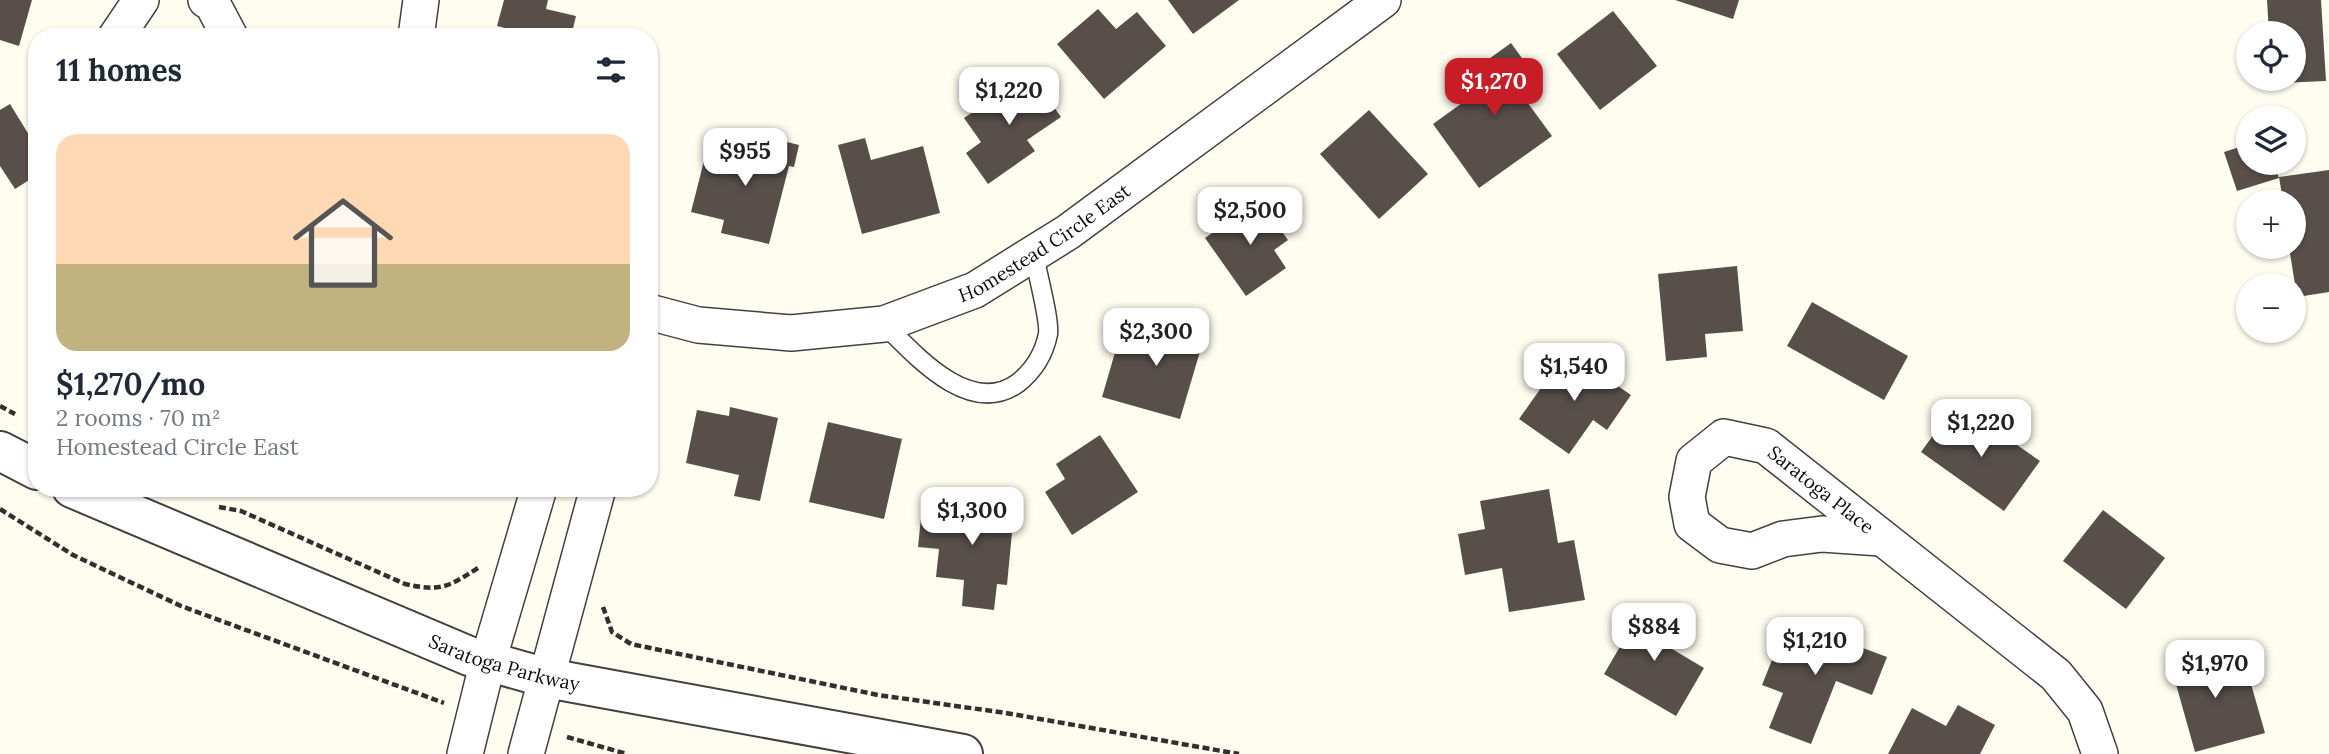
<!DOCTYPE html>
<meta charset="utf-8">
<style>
:root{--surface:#fff;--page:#f6f6f7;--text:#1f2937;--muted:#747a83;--accent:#c81d26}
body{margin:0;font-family:Lora,serif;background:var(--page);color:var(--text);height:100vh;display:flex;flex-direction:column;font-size:26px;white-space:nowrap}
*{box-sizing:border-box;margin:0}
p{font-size:23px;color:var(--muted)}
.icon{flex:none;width:38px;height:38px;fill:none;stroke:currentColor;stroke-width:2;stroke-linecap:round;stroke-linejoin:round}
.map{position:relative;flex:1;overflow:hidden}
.details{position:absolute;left:28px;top:28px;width:630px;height:469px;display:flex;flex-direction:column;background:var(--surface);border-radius:28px;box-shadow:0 2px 5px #0004}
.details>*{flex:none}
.fabs{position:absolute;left:2236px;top:21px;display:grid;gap:14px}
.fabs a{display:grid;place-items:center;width:70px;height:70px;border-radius:50%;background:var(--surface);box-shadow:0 2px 5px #0004;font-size:35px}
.price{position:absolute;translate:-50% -60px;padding:0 16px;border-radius:14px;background:#fff;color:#222;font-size:23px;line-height:46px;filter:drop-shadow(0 2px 4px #0008)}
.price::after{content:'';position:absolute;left:50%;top:42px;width:21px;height:16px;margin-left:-10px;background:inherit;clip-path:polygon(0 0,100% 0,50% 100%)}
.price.on{background:var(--accent);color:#fff}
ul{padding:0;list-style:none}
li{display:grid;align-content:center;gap:14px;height:371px;padding:0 28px}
li span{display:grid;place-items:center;height:217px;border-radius:21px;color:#555}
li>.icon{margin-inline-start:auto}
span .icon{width:126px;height:126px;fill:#fffc;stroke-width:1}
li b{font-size:30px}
h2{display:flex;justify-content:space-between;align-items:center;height:84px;padding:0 28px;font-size:30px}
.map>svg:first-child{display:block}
.building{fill:#584f4a}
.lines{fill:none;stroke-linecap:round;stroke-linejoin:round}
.service-casing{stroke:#414141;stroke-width:21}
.minor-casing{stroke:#414141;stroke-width:38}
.tertiary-casing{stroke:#414141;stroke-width:42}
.path{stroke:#303030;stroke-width:4.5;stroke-dasharray:7 3.5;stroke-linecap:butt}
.service{stroke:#fff;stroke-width:18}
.minor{stroke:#fff;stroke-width:35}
.tertiary{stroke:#fff;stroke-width:38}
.labels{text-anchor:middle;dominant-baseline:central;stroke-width:7;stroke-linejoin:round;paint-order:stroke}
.street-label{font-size:19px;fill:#0e0e0e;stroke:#fff}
</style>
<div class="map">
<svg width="2329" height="754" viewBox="0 0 2329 754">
<rect width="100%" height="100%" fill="#fffcf0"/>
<g class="building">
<polygon points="0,0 32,0 19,46 0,40"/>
<polygon points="504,0 548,0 546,9 576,16 571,37 508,37 509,29 497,26"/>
<polygon points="1168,0 1239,0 1193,34"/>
<polygon points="1675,0 1739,0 1733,19"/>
<polygon points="2267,0 2321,0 2326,81 2278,83 2278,79 2294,79 2294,33 2269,33"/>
<polygon points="1098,9 1116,29 1137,12 1166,46 1104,99 1057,44"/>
<polygon points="1613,11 1657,66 1600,110 1557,54"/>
<polygon points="1511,43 1537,79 1519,91 1552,136 1479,188 1433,124 1469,98 1457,82"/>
<polygon points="1030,73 1061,117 1027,140 1035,151 988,184 966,153 981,142 964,118"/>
<polygon points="10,104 37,148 37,175 15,189 0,166 0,110"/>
<polygon points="1369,110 1428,174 1379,219 1320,154"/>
<polygon points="763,136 799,145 794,167 789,166 769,244 721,233 724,220 691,212 708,145 758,158"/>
<polygon points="865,138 871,160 923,146 940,213 862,234 838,145"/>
<polygon points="2249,144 2249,163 2274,163 2279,178 2237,191 2224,152"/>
<polygon points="2329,170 2329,292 2297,297 2289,247 2294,247 2294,201 2283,201 2279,177"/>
<polygon points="1259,200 1288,240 1274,250 1286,268 1246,296 1205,238"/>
<polygon points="1737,266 1743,331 1705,334 1707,357 1666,361 1658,274"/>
<polygon points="1812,302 1908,356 1884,400 1787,346"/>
<polygon points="1143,312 1185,324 1183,331 1204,338 1180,419 1102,397 1116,349 1131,354"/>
<polygon points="1567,351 1631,395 1607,430 1593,420 1569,454 1519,419"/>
<polygon points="730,407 778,418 760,501 734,496 739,475 686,463 697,410 729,416"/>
<polygon points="1950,412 1974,429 1981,420 2040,461 2004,511 1921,452"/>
<polygon points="828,422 902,439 884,519 809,502"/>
<polygon points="1100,435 1138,492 1072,535 1045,492 1065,479 1056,464"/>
<polygon points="1549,489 1558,543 1574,540 1585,600 1509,612 1502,568 1465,575 1458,534 1485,529 1480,501"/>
<polygon points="975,497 1015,501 1007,585 997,584 994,610 962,606 964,580 936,577 939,549 918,547 922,508 974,513"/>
<polygon points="2103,510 2165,558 2126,609 2063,561"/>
<polygon points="1645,604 1680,625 1667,646 1704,668 1676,716 1604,674"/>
<polygon points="1788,620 1887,657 1872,695 1836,681 1811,744 1769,728 1783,693 1762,685"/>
<polygon points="2202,643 2211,673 2245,663 2265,733 2195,752 2167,652"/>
<polygon points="1958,705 1995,725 1980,754 1888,754 1912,708 1946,726"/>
</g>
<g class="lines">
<g class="service-casing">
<path id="service" d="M 884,324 C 915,355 970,418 1018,383 C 1033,371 1044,354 1048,334 C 1050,320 1037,272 1034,255"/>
</g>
<g class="minor-casing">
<g id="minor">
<polyline points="206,0 212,3 230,37"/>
<polyline points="116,37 141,0"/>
<polyline points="416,37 421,0"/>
<path id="s1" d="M 649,312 L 698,325 L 791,333 L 884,324 L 975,290 L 1068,232 L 1383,0"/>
<path id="s2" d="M 1881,538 L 1822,534 L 1783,539 L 1752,551 L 1720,545 L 1692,524 L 1687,497 L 1694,461 L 1724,437 L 1766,446 L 2056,675 L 2085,711 L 2100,754"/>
<polyline points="465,754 488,661 539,488"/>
<polyline points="526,754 598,488"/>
</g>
</g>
<g class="tertiary-casing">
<g id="tertiary">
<polyline points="0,451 37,470"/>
<path id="s3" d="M 72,488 L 469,656 L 547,678 L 963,754"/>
</g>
</g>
<g class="path">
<polyline points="0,406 15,414"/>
<path d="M 219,507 L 241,511 L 405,584 C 441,592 448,587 478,568"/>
<polyline points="0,509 73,555 181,606 444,703"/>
<polyline points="603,607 612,632 631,644 878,695 1006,713 1239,754"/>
<polyline points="567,737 627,754"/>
</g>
<use href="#service" class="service"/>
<use href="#minor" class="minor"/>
<use href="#tertiary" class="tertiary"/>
</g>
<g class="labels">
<g class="street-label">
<text stroke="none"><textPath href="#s1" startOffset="418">Homestead Circle East</textPath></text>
<text stroke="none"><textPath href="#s2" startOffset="415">Saratoga Place</textPath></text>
<text stroke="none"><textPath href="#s3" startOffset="467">Saratoga Parkway</textPath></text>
</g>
</g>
</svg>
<div class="fabs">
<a><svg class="icon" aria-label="locate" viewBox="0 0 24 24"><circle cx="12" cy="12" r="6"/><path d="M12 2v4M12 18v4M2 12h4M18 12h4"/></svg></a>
<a><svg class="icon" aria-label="layers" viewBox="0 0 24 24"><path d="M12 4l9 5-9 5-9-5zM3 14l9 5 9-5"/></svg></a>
<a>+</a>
<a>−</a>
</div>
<b class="price on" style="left:1494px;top:118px">$1,270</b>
<b class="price" style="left:1009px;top:127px">$1,220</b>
<b class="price" style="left:745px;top:188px">$955</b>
<b class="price" style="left:1250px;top:247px">$2,500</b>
<b class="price" style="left:1156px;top:368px">$2,300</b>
<b class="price" style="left:1574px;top:403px">$1,540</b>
<b class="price" style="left:1981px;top:459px">$1,220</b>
<b class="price" style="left:972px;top:547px">$1,300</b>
<b class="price" style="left:1654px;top:663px">$884</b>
<b class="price" style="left:1815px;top:677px">$1,210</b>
<b class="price" style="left:2215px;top:700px">$1,970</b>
<section class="details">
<h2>11 homes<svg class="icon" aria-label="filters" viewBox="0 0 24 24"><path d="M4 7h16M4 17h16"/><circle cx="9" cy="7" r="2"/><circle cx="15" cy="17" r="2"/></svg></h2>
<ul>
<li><span style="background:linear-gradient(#ffd9b3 60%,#c2b280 0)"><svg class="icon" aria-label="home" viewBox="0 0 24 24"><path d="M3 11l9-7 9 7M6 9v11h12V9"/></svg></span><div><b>$1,270/mo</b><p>2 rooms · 70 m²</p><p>Homestead Circle East</p></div></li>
</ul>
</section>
</div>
